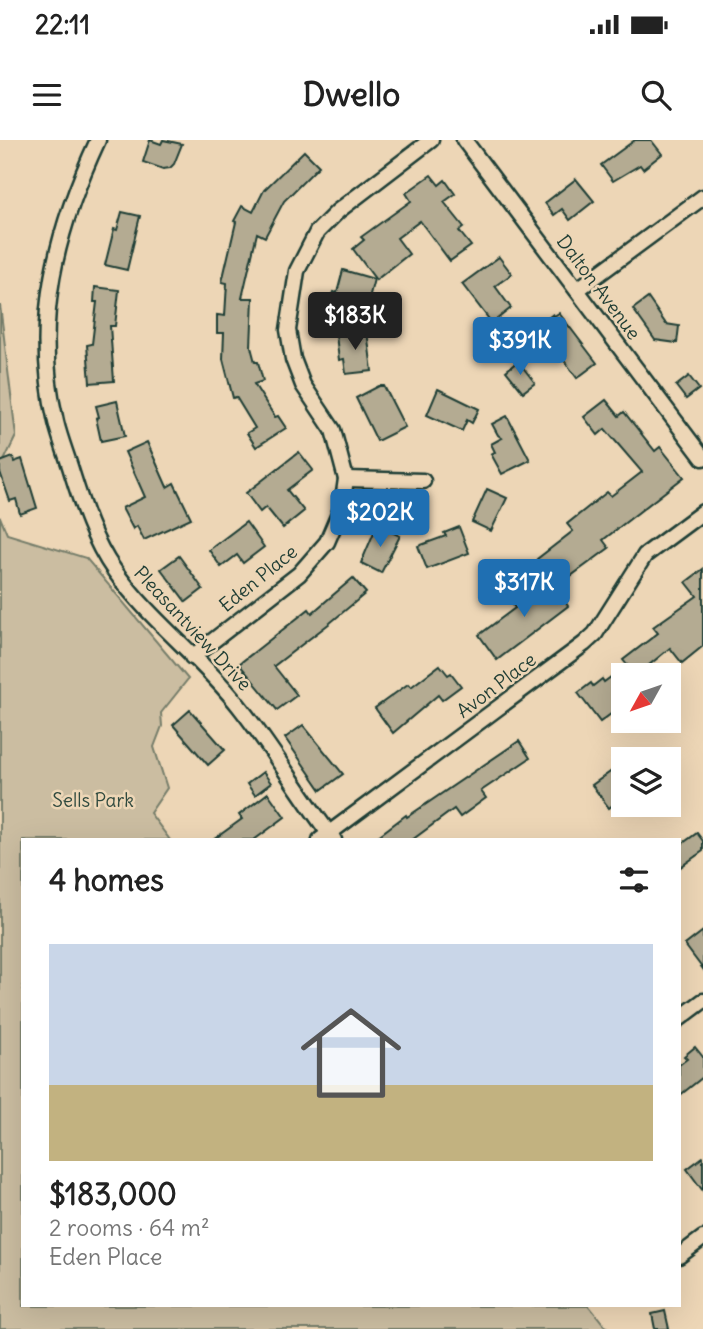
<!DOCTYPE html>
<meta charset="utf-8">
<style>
:root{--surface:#fff;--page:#f2f2f2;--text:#222;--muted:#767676;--accent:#1f6fb2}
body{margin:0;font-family:Delius,sans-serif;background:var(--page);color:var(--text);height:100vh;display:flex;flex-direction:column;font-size:26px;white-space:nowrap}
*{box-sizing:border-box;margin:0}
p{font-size:23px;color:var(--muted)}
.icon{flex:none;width:38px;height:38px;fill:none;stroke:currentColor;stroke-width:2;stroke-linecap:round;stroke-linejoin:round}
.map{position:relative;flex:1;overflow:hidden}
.sheet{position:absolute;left:21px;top:698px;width:660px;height:469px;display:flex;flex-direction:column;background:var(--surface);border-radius:0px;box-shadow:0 7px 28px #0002}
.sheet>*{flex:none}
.needle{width:46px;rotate:230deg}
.fabs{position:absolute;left:611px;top:523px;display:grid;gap:14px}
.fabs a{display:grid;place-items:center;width:70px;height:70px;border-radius:0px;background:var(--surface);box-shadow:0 7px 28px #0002;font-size:35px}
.price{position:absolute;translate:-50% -60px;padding:0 16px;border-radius:7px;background:var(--accent);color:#fff;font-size:23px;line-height:46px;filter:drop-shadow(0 2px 4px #0008)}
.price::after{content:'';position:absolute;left:50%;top:42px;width:21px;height:16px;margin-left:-10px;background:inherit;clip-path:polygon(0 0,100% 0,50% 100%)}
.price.selected{background:#222;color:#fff}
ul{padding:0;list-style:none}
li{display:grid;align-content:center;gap:14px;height:371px;padding:0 28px}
li span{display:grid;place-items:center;height:217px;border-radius:0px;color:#555}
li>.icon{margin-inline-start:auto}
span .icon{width:126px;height:126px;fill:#fffc;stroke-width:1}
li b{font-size:30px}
h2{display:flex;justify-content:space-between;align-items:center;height:84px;padding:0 28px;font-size:30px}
.status{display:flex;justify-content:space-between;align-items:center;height:49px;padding:0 35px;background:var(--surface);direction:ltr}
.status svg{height:19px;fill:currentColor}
header{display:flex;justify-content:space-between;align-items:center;height:91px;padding:0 28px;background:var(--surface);font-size:32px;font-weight:700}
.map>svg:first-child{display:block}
.green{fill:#cbbda1;stroke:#757d6a;stroke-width:2}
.building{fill:#b4ab92;stroke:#1f3d34;stroke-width:2}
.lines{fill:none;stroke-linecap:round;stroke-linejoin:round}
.street-casing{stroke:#1f3d34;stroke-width:19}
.street{stroke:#edd6b6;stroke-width:14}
.labels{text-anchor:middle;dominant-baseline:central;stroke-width:5;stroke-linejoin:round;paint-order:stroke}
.street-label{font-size:19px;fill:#1f3d34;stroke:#edd6b6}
.park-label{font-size:19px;fill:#304a3f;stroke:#edd6b6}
</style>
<div class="status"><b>22:11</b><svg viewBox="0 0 49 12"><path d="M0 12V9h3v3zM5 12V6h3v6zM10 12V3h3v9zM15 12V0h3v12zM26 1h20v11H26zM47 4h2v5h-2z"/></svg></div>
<header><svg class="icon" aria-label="menu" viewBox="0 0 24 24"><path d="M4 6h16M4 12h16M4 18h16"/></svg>Dwello<svg class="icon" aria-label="search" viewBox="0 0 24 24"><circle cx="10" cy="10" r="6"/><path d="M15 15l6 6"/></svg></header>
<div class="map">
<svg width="703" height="1189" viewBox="0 0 703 1189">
<rect width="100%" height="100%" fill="#edd6b6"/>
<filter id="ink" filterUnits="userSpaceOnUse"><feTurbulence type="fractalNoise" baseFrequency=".0143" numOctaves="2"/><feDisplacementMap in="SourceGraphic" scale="14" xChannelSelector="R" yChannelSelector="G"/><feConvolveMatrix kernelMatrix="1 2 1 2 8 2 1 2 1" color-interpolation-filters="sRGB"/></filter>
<g filter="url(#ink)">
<g class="green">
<polygon points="0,165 16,296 0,329"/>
<polygon points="0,377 7,394 86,418 188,539 161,573 162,586 154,607 167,648 150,673 170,700 23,700 23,1166 589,1166 605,1186 611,1189 0,1189"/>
</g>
<g class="building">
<polygon points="150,0 161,4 163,0 182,4 174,24 170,28 163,29 143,22"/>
<polygon points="635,0 651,0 662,14 643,29 640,25 613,41 601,25"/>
<polygon points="304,11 319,26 284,61 265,97 257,93 242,158 253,158 251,207 255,222 258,222 263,241 254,244 275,277 278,276 286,288 256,307 247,293 255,288 236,257 233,258 223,219 224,193 217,193 217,175 225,176 227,143 222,142 236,82 234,81 242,66 253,72 264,50"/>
<polygon points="431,35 439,45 445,40 455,54 444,62 464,87 459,91 471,106 450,121 420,81 397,98 409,114 376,140 353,109 364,100 361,97 411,61 406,53"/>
<polygon points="576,39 594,61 570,80 562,69 554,75 545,63"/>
<polygon points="122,72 140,76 127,130 105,125 114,89 117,90"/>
<polygon points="499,117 512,134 495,146 511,168 492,183 462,144"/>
<polygon points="343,130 374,139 364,178 329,168 333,152 337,153"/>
<polygon points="95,147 119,150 115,186 110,186 114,241 90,243 87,205 92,204 97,162 94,162"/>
<polygon points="648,158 666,184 679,186 677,203 655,200 633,169"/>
<polygon points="559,173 597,223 577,238 551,203 543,209 530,192 553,174 554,176"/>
<polygon points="367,191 372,231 346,234 344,219 339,220 336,195"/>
<polygon points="518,221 535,243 523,252 506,231"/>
<polygon points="689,236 699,249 686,259 676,246"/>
<polygon points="379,246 384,246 405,287 377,301 356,258"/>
<polygon points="438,249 479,269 472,283 467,280 462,291 427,275"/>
<polygon points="606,260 619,276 624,272 655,311 660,307 684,337 603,400 609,408 556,447 537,419 573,391 567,384 607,352 611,356 642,332 605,289 598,295 584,277"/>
<polygon points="117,261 125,296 101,301 96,278 99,277 96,266"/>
<polygon points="507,276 530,320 502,334 491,314 495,312 491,304 502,298 498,295 492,284"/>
<polygon points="147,302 167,347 174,343 191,378 144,400 137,386 133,389 122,368 145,357 125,312"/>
<polygon points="299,312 313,330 287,350 304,371 283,388 266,367 260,372 246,353"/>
<polygon points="13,317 14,322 22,319 37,368 20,374 16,359 10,361 0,332 0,322"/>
<polygon points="487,349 507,358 491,391 472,382"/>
<polygon points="246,382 264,407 243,423 237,415 221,427 209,410"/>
<polygon points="377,385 400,396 381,433 361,423"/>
<polygon points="459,387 469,413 427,429 418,406 446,396 444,393"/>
<polygon points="179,416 203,449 186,462 161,429"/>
<polygon points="703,429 703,506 682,523 670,508 648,526 656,536 623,536 623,565 600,582 578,553 591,543 593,546 602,539 604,542 627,525 623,520 658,493 653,487 697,456 686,442"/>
<polygon points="353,438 366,453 330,483 274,526 297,555 277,570 239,524 309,469 312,473"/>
<polygon points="548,438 568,466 497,520 479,495 515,468 513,465"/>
<polygon points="440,525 448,535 451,533 461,546 442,560 438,555 393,593 375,568 408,544 411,547"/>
<polygon points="190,570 225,610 208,625 173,585"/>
<polygon points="303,585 343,634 321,650 285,598"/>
<polygon points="519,601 530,618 481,651 486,658 460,677 454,669 412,700 373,700 406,675 407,677"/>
<polygon points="623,623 623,657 609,668 592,645"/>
<polygon points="263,632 271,643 255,655 247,644"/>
<polygon points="268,653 285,677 254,700 213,700 242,679 239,675"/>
<polygon points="697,693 703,701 703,711 679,728 679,706"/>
<polygon points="703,791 703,829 685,805"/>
<polygon points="695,907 703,917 703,937 679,956 679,925 687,919 684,916"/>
<polygon points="703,1017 703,1051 687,1029"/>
<polygon points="665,1171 669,1189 655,1189 652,1174"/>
</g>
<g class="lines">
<g class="street-casing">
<g id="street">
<path d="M 98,0 C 56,90 32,182 56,282 C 60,299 67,316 72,333 C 82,365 94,402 114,430 C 150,481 201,517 239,566 C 273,609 301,657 334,700"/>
<polyline points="464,0 703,318"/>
<polyline points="577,150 703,57"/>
<polyline points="346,339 423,341"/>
<polyline points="192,517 299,434 327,402 342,367 346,339 333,290 303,245 293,219 288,190 297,131 317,92 338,71 431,0"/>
<polyline points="320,700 584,504 595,494 645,415 703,372"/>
<polyline points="679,879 703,861"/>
<polyline points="679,1116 703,1098"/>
</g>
</g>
<use href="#street" class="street"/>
</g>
</g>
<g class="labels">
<g class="street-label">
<text transform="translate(599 147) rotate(53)">Dalton Avenue</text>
<text transform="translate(258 438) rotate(-39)">Eden Place</text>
<text transform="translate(193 488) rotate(47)">Pleasantview Drive</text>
<text transform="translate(496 545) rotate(-37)">Avon Place</text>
</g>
<g class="park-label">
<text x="93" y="660">Sells Park</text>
</g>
</g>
</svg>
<div class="fabs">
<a><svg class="needle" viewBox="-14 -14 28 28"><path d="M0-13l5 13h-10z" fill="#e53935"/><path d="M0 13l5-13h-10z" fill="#767676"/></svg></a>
<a><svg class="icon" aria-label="layers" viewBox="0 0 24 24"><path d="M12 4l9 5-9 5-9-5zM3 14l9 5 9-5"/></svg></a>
</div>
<b class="price selected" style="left:355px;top:212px">$183K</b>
<b class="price" style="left:520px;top:237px">$391K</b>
<b class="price" style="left:380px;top:409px">$202K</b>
<b class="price" style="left:524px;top:479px">$317K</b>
<section class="sheet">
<h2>4 homes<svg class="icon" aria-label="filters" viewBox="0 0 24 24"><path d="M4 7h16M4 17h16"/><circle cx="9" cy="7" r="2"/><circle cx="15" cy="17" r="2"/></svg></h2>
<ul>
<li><span style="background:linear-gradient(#c9d6e8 65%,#c2b280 0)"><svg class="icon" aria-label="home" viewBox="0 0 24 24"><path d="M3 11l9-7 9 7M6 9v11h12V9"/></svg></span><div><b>$183,000</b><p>2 rooms · 64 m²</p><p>Eden Place</p></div></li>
</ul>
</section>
</div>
